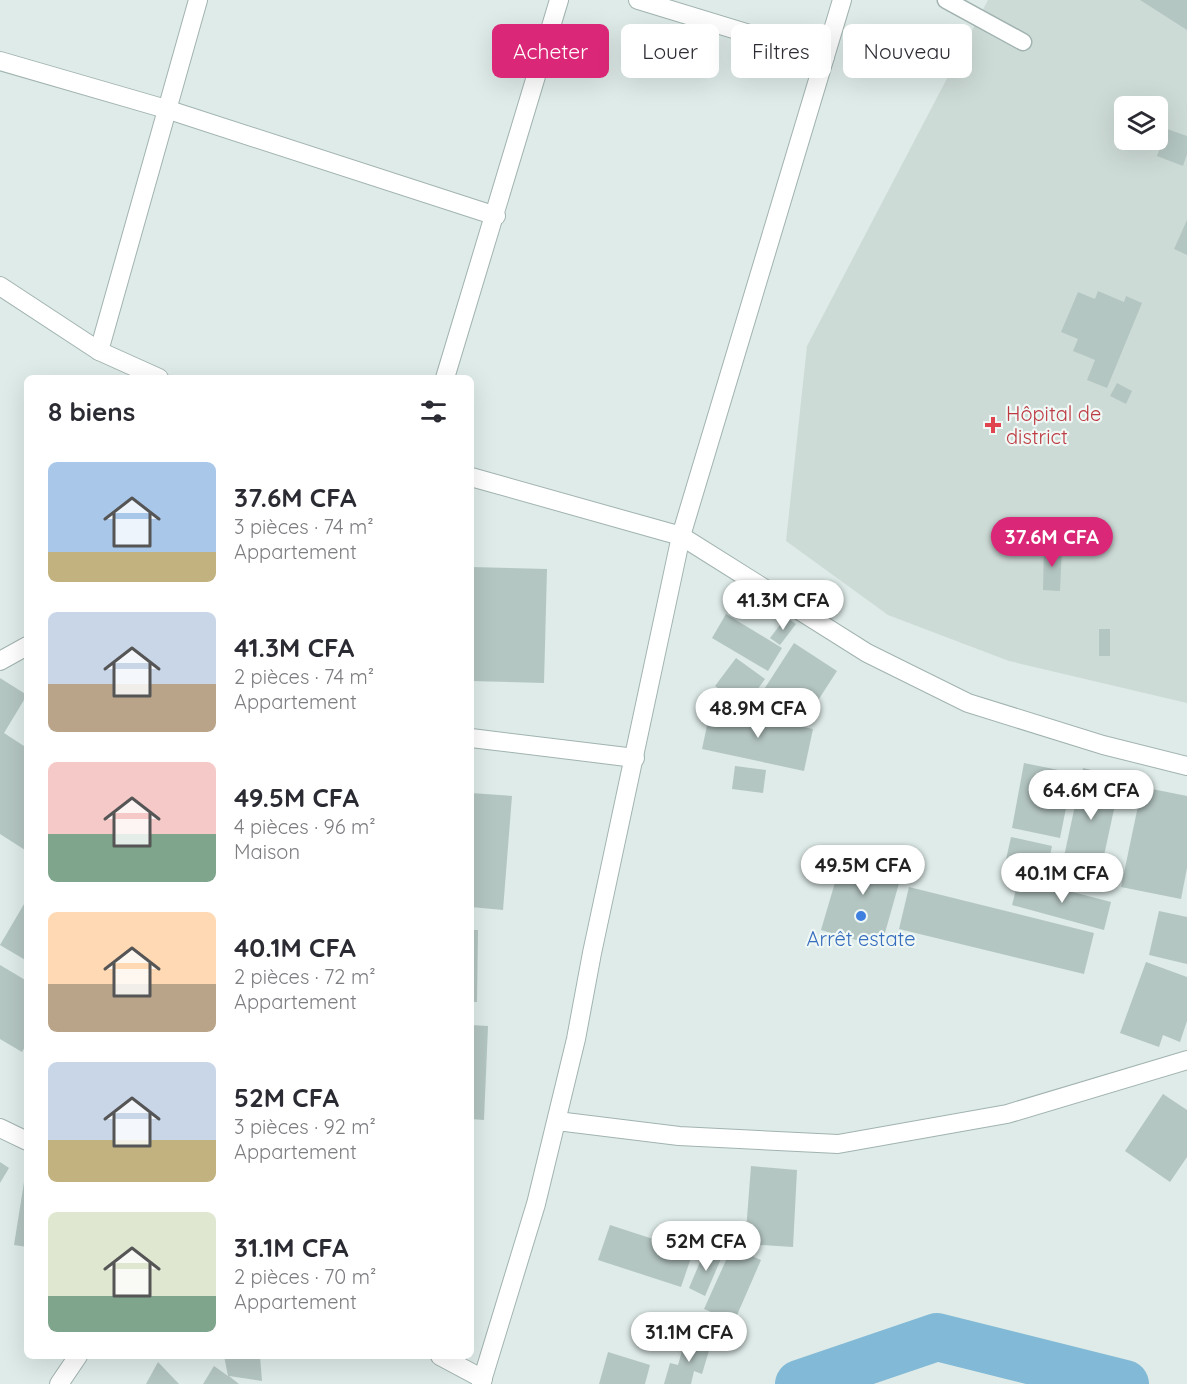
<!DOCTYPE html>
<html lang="fr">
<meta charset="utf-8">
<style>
:root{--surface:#fff;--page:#f7f7f7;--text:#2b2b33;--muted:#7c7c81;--accent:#db2777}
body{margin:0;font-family:Quicksand,sans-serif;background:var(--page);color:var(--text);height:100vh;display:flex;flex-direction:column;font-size:22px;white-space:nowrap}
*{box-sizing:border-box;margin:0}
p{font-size:20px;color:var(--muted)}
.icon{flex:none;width:33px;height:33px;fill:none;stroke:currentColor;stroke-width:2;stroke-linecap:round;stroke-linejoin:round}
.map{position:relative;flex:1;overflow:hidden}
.panel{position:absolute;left:24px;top:375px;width:450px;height:984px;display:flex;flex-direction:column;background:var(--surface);border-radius:9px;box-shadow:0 6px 24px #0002}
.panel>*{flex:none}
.banner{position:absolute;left:492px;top:24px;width:570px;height:54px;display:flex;gap:12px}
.controls{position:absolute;left:1114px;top:96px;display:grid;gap:12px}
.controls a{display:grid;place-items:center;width:54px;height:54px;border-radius:9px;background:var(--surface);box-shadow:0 6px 24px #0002;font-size:30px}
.price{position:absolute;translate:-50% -51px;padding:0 14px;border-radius:21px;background:#fff;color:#222;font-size:20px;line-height:39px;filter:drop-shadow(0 2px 3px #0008)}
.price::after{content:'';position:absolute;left:50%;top:36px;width:18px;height:14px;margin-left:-9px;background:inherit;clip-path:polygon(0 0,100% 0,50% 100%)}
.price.active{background:var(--accent);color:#fff}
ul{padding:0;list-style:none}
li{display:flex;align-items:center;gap:18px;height:150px;padding:0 24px}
li span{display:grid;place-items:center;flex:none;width:168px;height:120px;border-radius:9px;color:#555}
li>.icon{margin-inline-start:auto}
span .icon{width:72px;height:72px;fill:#fffc;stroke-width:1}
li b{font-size:26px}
h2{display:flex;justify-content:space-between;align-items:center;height:72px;padding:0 24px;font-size:26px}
.pill{padding:0 21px;border-radius:9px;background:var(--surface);box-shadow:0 6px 24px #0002;font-size:21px;line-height:54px}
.pill.active{background:var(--accent);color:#fff}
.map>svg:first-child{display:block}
.built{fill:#cddbd7;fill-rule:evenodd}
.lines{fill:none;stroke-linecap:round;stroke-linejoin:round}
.river{stroke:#81b9d6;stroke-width:48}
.building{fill:#b4c6c2}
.service-casing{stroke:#a1b3b0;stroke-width:19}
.minor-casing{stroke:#a1b3b0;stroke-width:20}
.tertiary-casing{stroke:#a1b3b0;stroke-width:20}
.service{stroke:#fff;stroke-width:16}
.minor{stroke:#fff;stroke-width:18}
.tertiary{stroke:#fff;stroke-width:18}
.health-dot{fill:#e0444e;stroke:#eff8f5;stroke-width:2}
.shop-dot{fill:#3f7fe0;stroke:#eff8f5;stroke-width:2}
.labels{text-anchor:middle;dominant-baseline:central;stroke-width:4.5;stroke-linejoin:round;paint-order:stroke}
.health-label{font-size:20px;fill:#be3a42;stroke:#eff8f5;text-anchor:start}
.shop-label{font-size:20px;fill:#366cbe;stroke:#eff8f5}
</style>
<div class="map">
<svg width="1187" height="1384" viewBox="0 0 1187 1384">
<rect width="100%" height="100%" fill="#deebe8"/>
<path class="built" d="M 988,0 L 1187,0 L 1187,703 L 1009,661 L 888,615 L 786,541 L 807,346 ZM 1125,106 L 1158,106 L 1158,140 L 1125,140 Z"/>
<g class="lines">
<polyline class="river" points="799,1384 937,1337 1125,1384"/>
</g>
<g class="building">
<polygon points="1140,0 1187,0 1187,30"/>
<polygon points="1167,129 1187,136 1187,154 1183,166 1157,156"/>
<polygon points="1187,220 1187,255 1174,249"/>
<polygon points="1098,291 1124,302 1126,296 1142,303 1107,388 1087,380 1095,360 1073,351 1078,339 1061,332 1078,292 1095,299"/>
<polygon points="1117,383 1132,391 1126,404 1110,396"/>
<polygon points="1044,545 1062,546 1060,591 1043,590"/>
<polygon points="471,567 547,569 544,683 471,681"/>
<polygon points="726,614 782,648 768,671 712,638"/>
<polygon points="786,617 796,624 780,645 770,638"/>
<rect x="1099" y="629" width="11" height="27"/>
<polygon points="794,643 837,671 804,722 761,694"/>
<polygon points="736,658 765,679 745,707 715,686"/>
<polygon points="0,678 27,695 4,733 27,748 27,846 25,850 0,834"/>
<polygon points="711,707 813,729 804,771 702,749"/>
<polygon points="1024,763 1073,773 1060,838 1012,828"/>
<polygon points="735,766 766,770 763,793 732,789"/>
<polygon points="1083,768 1121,777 1100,874 1062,866"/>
<polygon points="1142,787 1187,796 1187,868 1181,899 1121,887"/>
<polygon points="471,793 512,796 503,910 471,907"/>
<polygon points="1011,837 1052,846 1046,874 1005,864"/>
<polygon points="846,845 905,862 881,947 821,930"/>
<polygon points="1019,878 1111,902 1104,930 1012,905"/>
<polygon points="909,887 1094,933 1084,974 899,929"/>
<polygon points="27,899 27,961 0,945"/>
<polygon points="1159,911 1187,917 1187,964 1149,955"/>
<polygon points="471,930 478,930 477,1002 471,1002"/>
<polygon points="1146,962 1187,977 1187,1021 1180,1042 1163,1035 1159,1047 1120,1033"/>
<polygon points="0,965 27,981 27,1043 22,1052 0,1039"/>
<polygon points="471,1025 488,1026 484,1120 471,1119"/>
<polygon points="1163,1094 1187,1110 1187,1157 1170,1182 1125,1151"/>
<polygon points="0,1162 9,1168 0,1183"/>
<polygon points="751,1166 797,1170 793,1247 745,1244"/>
<polygon points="25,1176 27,1177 27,1247 14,1245"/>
<polygon points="610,1225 693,1252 681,1287 598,1260"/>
<polygon points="732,1247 761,1260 734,1322 704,1309"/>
<polygon points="706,1248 723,1254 705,1296 689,1288"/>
<polygon points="686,1337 711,1344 702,1374 694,1371 691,1384 664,1384 670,1363 678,1365"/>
<polygon points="608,1352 650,1365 645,1384 599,1384"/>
<polygon points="224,1356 260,1356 262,1381 229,1376 239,1384 203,1384 214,1366 228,1376"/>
<polygon points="158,1362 179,1384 146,1384"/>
</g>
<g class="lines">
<g class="service-casing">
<polyline id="service" points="946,0 1023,42"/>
</g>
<g class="minor-casing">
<g id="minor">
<polyline points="638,0 825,57"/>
<polyline points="0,61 166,109 496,216"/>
<polyline points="99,351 198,0"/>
<polyline points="445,378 559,0"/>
<polyline points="0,661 27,646"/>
<polyline points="471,738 635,758"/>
<polyline points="557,1121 679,1136 838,1144 1007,1114 1187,1060"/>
<polyline points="0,1128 27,1141"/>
<polyline points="440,1356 483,1379"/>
<polyline points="59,1384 78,1356"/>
</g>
</g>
<g class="tertiary-casing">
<g id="tertiary">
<polyline points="0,286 99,351 159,378"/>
<polyline points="471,477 681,536 867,653 968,703 1103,745 1187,766"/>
<polyline points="481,1384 536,1204 576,1039 592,953 681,536 842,0"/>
</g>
</g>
<use href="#service" class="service"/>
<use href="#minor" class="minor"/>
<use href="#tertiary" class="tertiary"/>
</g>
<path class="health-dot" d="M990 416h6v6h6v6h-6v6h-6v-6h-6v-6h6z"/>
<circle class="shop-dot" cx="861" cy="916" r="6"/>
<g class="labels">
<g class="health-label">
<text x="1006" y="413">Hôpital de<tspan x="1006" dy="23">district</tspan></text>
</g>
<g class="shop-label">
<text x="861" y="938">Arrêt estate</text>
</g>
</g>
</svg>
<div class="controls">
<a><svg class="icon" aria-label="layers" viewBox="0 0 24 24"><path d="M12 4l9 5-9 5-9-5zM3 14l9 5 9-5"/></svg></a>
</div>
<b class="price active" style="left:1052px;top:568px">37.6M CFA</b>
<b class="price" style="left:783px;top:631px">41.3M CFA</b>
<b class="price" style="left:758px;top:739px">48.9M CFA</b>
<b class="price" style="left:1091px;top:821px">64.6M CFA</b>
<b class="price" style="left:863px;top:896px">49.5M CFA</b>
<b class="price" style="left:1062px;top:904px">40.1M CFA</b>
<b class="price" style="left:706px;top:1272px">52M CFA</b>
<b class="price" style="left:689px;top:1363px">31.1M CFA</b>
<div class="banner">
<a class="pill active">Acheter</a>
<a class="pill">Louer</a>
<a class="pill">Filtres</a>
<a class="pill">Nouveau</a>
</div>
<section class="panel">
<h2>8 biens<svg class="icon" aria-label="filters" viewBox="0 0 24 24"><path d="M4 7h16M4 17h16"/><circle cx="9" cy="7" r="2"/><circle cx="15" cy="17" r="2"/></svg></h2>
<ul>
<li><span style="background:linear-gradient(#a9c7e8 75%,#c2b280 0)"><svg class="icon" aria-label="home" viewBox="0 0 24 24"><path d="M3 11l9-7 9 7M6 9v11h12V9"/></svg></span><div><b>37.6M CFA</b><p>3 pièces · 74 m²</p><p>Appartement</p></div></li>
<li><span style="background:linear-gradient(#c9d6e8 60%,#b9a48a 0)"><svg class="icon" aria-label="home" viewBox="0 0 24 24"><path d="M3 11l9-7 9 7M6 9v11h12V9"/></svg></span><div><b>41.3M CFA</b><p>2 pièces · 74 m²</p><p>Appartement</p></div></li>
<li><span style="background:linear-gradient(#f6c9c9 60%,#7fa58c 0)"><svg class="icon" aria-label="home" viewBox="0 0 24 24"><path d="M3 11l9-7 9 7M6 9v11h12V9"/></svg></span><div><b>49.5M CFA</b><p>4 pièces · 96 m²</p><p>Maison</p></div></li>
<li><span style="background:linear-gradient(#ffd9b3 60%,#b9a48a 0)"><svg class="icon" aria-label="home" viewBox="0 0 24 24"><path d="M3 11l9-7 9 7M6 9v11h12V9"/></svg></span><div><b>40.1M CFA</b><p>2 pièces · 72 m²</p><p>Appartement</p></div></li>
<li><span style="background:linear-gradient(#c9d6e8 65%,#c2b280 0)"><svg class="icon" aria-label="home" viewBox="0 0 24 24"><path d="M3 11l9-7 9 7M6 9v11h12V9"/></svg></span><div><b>52M CFA</b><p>3 pièces · 92 m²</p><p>Appartement</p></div></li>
<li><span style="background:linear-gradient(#dfe7d0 70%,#7fa58c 0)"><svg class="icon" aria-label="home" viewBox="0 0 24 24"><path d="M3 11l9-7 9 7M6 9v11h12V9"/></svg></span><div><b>31.1M CFA</b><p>2 pièces · 70 m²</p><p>Appartement</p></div></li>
</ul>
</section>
</div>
